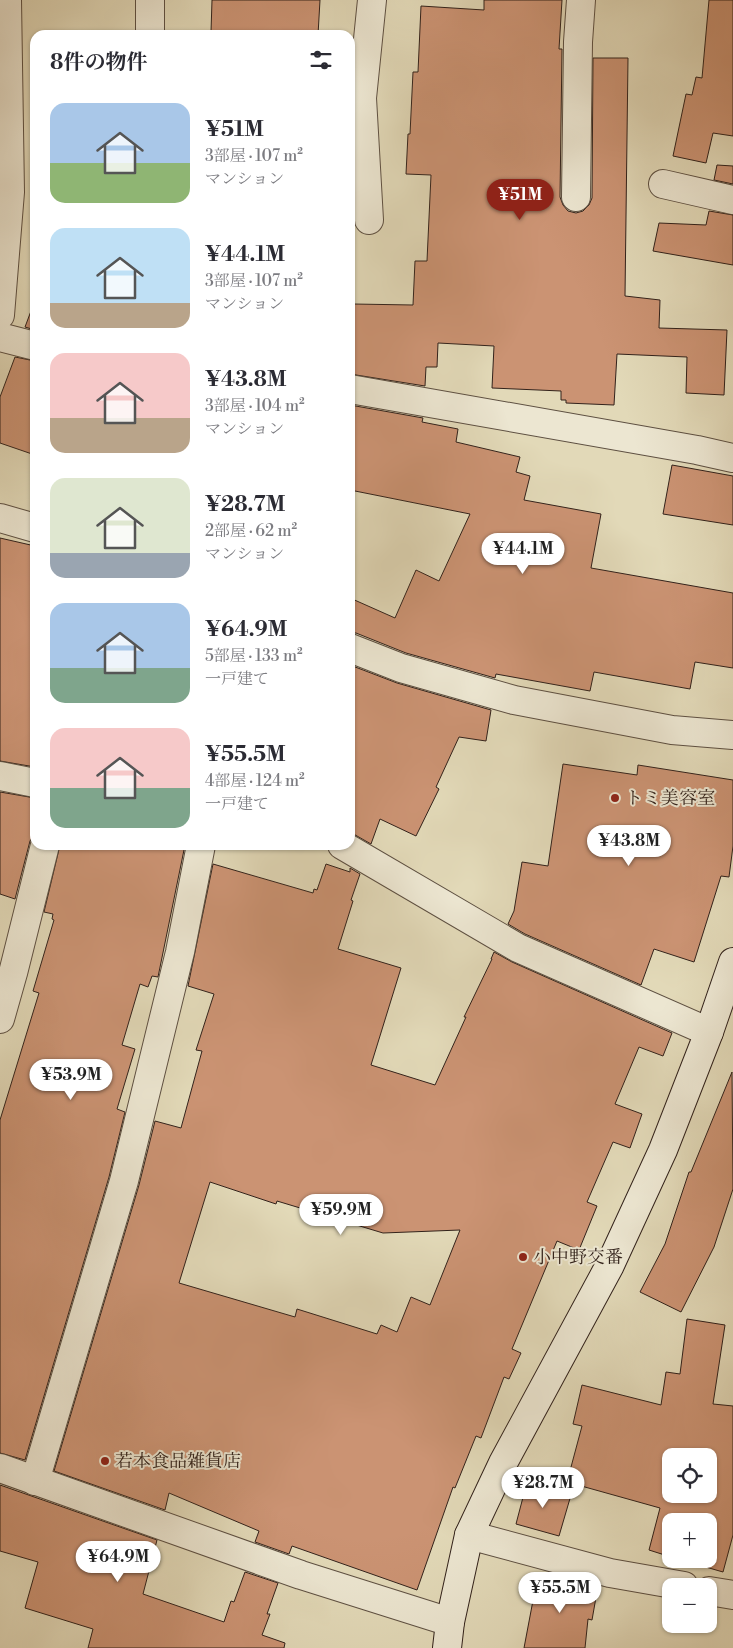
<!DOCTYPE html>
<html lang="ja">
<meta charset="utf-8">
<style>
:root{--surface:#fff;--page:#f2f2f3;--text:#2b2b33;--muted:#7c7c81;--accent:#8f2418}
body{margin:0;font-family:"Libre Bodoni","Noto Serif JP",serif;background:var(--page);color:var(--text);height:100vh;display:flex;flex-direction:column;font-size:19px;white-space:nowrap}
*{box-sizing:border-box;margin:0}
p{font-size:16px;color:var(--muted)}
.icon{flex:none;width:28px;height:28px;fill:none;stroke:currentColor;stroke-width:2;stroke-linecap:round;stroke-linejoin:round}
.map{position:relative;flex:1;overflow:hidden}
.details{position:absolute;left:30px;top:30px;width:325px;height:820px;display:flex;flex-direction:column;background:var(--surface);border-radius:15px;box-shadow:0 1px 4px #0004}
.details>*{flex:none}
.tools{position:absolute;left:662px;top:1448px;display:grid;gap:10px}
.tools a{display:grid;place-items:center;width:55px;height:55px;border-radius:10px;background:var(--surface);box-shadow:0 1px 4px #0004;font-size:25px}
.price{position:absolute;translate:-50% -42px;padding:0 11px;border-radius:18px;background:#fff;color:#222;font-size:16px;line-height:32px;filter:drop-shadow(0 1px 2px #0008)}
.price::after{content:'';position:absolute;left:50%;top:30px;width:15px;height:11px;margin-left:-8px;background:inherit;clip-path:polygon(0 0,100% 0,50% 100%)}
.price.current{background:var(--accent);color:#fff}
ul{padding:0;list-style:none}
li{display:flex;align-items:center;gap:15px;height:125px;padding:0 20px}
li span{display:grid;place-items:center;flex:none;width:140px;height:100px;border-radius:15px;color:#555}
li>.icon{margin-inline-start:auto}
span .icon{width:60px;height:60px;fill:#fffc;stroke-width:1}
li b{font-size:21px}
h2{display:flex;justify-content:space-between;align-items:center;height:60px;padding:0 20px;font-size:21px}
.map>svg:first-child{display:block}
.building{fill:#cb9373;stroke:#32221b;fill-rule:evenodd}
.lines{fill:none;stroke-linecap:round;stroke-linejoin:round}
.street-casing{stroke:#5e5042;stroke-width:30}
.secondary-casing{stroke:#32221b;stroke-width:30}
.street{stroke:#ece6d1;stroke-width:28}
.secondary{stroke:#ece6d1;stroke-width:28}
.poi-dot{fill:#8f2418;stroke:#ece6d1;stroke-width:2}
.labels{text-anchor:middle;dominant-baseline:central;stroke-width:4;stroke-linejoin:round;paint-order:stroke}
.poi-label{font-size:18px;fill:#32221b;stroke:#ece6d1;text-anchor:start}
</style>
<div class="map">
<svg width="733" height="1648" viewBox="0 0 733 1648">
<rect width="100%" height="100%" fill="#e2d9b8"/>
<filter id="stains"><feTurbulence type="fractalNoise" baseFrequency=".004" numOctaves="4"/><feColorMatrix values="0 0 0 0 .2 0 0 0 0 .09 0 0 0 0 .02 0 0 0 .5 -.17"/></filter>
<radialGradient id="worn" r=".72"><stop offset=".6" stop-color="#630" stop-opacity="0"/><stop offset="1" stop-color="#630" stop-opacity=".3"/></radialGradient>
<g class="building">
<polygon points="212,0 320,0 318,35 211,32"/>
<polygon points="484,0 562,0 559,49 562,49 560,197 563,205 568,211 576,213 583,211 589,205 592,198 593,58 628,58 625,296 660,300 659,328 727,330 724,395 686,393 687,357 617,354 614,405 566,403 566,400 561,400 561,391 492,388 494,346 438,343 437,367 426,367 425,386 350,374 353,304 413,305 415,261 427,261 431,175 406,174 408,134 410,134 413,72 418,72 421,6 484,10"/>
<polygon points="709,0 733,0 733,136 713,133 706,163 673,156 686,94 692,95 696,77 702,78"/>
<polygon points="717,165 733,166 733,184 714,180"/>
<polygon points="709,211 733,215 733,265 653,251 659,223 706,225"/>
<polygon points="31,311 35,312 35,330 25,327"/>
<polygon points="15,357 35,361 35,455 0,443 0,397"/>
<polygon points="350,405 423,418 422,422 458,429 456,442 520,457 516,472 530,476 524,500 601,514 591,568 733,593 733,668 695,662 690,689 594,672 590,691 496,674 495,678 406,653 356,633 350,633 350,598 395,618 416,570 439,581 470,514 350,490"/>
<polygon points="672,465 733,476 733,525 663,514"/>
<polygon points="0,538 35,546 35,767 0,761"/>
<polygon points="350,665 397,683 491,710 486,741 459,737 436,787 439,789 416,836 380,819 371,844 350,832"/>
<polygon points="563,764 637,775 638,765 733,780 733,846 729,877 721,876 694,962 654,949 641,985 525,934 508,924 514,911 522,862 548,866"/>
<polygon points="0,792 35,798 35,833 30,841 15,899 0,894"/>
<polygon points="60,845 185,845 158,977 152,976 148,987 140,984 122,1045 135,1049 117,1109 125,1112 109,1177 25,1460 0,1453 0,1120 39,993 33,991 54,920 52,919 53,914 44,912"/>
<path d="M 213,864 L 313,893 L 314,889 L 317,890 L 326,864 L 350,872 L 350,868 L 360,874 L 351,900 L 353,901 L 338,949 L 401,968 L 371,1065 L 435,1085 L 466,1017 L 464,1017 L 492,959 L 491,959 L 494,952 L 512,962 L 672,1033 L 663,1056 L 639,1047 L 615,1104 L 642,1114 L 630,1148 L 613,1142 L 587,1202 L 597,1206 L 579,1250 L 557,1241 L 512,1349 L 521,1353 L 509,1379 L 504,1377 L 481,1438 L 476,1436 L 455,1488 L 453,1487 L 417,1590 L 292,1546 L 289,1554 L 255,1542 L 259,1531 L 169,1493 L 165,1510 L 54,1471 L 139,1185 L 155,1121 L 181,1128 L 202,1051 L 196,1050 L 214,994 L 188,986 ZM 210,1182 L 276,1204 L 277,1201 L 383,1233 L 460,1230 L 430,1305 L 411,1297 L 397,1332 L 381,1325 L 377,1334 L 297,1309 L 295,1317 L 179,1283 Z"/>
<polygon points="732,1072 733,1189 714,1247 681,1312 640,1292 665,1244 689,1172 691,1172"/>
<path d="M 687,1319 L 725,1325 L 713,1404 L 733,1406 L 733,1535 L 723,1572 L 678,1559 L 709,1559 L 709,1521 L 671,1521 L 671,1557 L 649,1550 L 660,1508 L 567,1482 L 582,1426 L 573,1424 L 582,1385 L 661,1405 L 666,1372 L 680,1374 ZM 671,1456 L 709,1456 L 709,1494 L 671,1494 Z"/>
<polygon points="527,1482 571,1495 559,1536 516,1524"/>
<polygon points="0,1485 157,1540 143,1594 224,1622 231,1601 234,1602 245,1572 278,1583 267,1614 270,1614 262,1635 285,1643 284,1648 88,1648 93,1629 25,1608 38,1562 0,1551"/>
<polygon points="538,1574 598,1586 592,1620 588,1619 585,1648 524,1648"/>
</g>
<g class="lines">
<g class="street-casing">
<g id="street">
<polyline points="150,0 150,35"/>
<polyline points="663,184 733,200"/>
<polyline points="576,197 578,42 581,0"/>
<polyline points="369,220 362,98 372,0"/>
<polyline points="0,315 10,192 7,0"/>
<polyline points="0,337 35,346"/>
<polyline points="350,389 697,450 733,458"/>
<polyline points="0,518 35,528"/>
<polyline points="350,648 401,668 514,700 672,730 733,735"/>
<polyline points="0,776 35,783"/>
<polyline points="342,845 518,948 709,1032"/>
<polyline points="0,1019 13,973 45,845"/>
<polyline points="0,1468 301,1575 450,1622"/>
<polyline points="35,1481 124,1181 180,952 201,845"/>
<polyline points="469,1535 610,1573 684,1586"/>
<polyline points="709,1591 733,1595"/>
</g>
</g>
<g class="secondary-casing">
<polyline id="secondary" points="447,1648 450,1622 469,1535 503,1463 610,1265 663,1150 709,1032 733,962"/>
</g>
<use href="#street" class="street"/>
<use href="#secondary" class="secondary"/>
</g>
<g class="poi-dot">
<circle cx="615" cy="798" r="5"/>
<circle cx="523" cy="1257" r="5"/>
<circle cx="105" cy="1461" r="5"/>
</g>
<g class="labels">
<g class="poi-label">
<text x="625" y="798">トミ美容室</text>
<text x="533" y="1257">小中野交番</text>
<text x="115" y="1461">若本食品雑貨店</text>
</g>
</g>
<rect width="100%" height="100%" filter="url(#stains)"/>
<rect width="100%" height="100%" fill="url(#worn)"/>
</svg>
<div class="tools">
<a><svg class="icon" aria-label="locate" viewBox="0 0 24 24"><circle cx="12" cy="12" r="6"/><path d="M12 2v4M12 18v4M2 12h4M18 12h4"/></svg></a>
<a>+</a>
<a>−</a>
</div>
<b class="price current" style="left:520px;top:221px">¥51M</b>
<b class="price" style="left:523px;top:575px">¥44.1M</b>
<b class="price" style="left:629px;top:867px">¥43.8M</b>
<b class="price" style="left:71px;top:1101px">¥53.9M</b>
<b class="price" style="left:341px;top:1236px">¥59.9M</b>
<b class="price" style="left:543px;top:1509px">¥28.7M</b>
<b class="price" style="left:118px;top:1583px">¥64.9M</b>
<b class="price" style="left:560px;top:1614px">¥55.5M</b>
<section class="details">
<h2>8件の物件<svg class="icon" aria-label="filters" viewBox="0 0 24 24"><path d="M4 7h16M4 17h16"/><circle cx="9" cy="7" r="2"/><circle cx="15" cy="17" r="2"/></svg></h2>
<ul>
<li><span style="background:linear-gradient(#a9c7e8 60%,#8fb573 0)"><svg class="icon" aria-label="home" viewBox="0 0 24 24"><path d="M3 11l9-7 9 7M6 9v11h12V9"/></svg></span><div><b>¥51M</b><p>3部屋 · 107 m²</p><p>マンション</p></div></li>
<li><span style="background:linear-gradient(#bfe0f5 75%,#b9a48a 0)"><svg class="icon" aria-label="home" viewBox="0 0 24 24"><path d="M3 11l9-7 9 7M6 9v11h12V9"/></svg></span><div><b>¥44.1M</b><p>3部屋 · 107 m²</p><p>マンション</p></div></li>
<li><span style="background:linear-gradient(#f6c9c9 65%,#b9a48a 0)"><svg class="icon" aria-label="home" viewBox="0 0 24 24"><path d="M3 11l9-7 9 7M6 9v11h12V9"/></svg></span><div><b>¥43.8M</b><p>3部屋 · 104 m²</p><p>マンション</p></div></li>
<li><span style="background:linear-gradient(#dfe7d0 75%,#9aa5b1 0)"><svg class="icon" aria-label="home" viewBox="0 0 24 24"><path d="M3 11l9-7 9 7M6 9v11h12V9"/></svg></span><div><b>¥28.7M</b><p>2部屋 · 62 m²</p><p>マンション</p></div></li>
<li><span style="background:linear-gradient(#a9c7e8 65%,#7fa58c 0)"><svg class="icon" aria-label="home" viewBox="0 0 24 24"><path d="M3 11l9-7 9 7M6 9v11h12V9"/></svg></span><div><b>¥64.9M</b><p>5部屋 · 133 m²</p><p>一戸建て</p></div></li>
<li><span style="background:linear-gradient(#f6c9c9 60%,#7fa58c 0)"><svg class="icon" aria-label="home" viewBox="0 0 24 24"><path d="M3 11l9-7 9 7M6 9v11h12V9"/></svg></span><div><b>¥55.5M</b><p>4部屋 · 124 m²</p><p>一戸建て</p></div></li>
</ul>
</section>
</div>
